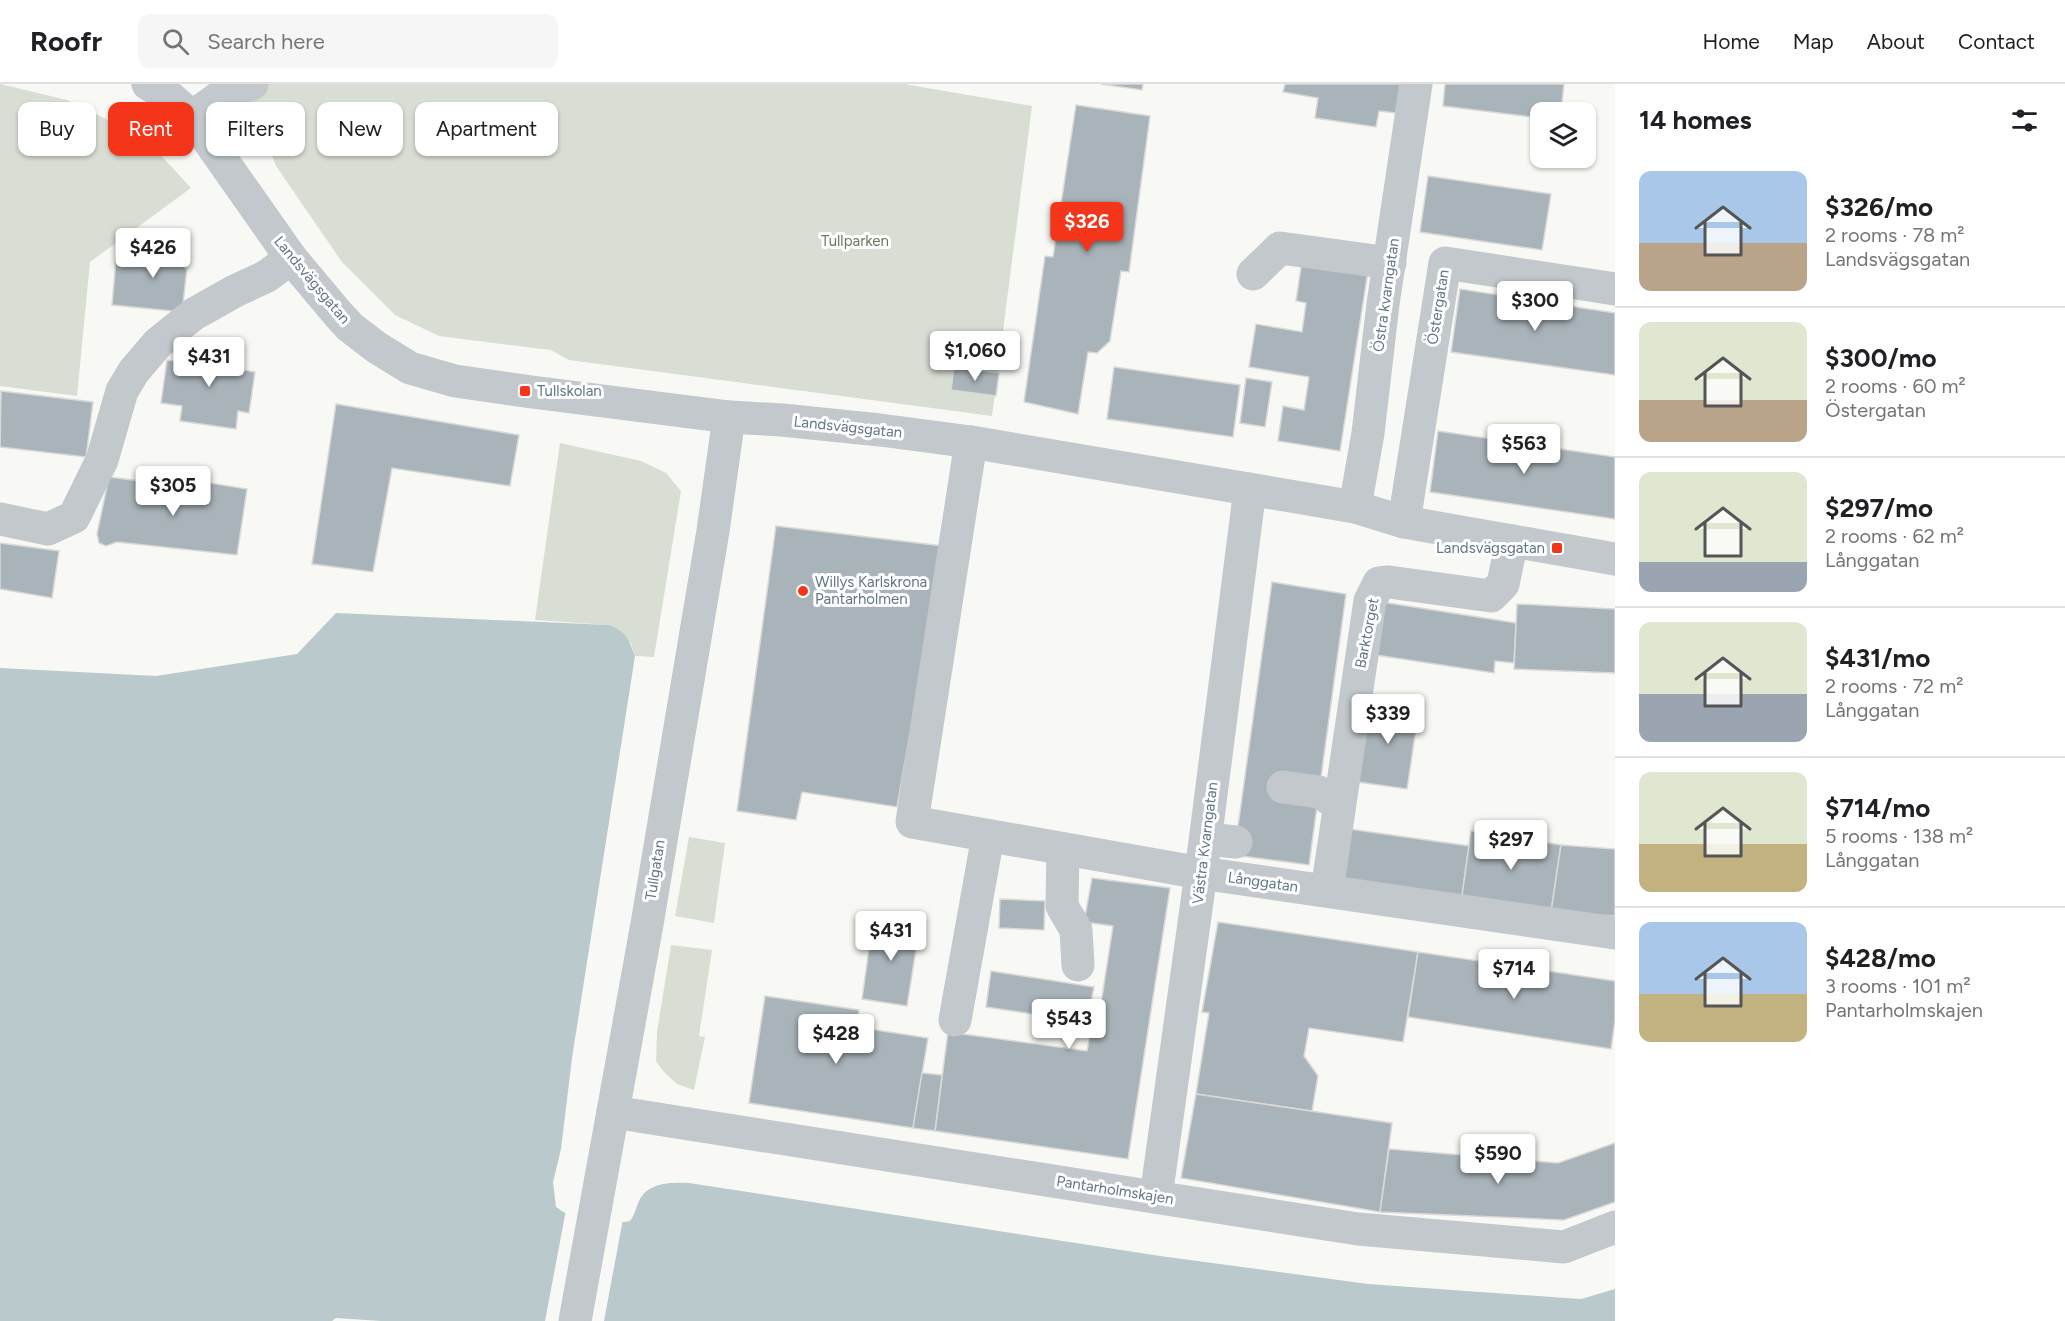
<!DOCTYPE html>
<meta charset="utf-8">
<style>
:root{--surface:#fff;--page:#f6f6f6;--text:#202124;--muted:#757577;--line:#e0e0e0;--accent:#f43519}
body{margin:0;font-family:Figtree,sans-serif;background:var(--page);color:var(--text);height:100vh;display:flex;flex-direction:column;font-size:22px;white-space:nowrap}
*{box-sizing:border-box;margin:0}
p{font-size:20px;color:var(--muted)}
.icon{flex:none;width:33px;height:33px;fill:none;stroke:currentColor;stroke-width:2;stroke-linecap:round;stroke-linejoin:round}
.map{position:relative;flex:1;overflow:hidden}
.side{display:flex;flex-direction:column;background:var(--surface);width:450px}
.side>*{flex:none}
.top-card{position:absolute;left:18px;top:18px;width:570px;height:54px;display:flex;gap:12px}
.buttons{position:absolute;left:1530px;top:18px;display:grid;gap:12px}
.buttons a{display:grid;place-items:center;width:66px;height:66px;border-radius:12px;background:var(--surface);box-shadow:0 2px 4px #0004;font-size:30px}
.price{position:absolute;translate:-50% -51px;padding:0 14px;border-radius:6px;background:#fff;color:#222;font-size:20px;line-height:39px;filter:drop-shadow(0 2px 3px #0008)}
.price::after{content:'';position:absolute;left:50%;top:36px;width:18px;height:14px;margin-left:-9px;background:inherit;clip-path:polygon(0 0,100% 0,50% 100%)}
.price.active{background:var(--accent);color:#fff}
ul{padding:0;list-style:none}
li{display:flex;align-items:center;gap:18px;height:150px;padding:0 24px}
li+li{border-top:2px solid var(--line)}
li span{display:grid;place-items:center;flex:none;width:168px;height:120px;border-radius:12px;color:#555}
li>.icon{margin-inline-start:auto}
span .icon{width:72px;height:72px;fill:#fffc;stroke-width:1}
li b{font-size:26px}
h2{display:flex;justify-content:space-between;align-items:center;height:72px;padding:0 24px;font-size:26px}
.pill{padding:0 21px;border-radius:12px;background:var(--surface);box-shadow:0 2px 4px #0004;font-size:21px;line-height:54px}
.pill.active{background:var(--accent);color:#fff}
header{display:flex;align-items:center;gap:36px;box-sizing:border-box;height:84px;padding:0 30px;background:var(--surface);border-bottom:2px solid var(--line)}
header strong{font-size:28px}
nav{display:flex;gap:33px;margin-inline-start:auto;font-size:21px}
.search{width:420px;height:54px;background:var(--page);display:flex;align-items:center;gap:15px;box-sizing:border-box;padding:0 21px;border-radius:12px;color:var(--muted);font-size:22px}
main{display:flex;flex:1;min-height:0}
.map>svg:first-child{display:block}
.green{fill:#d8ded3}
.water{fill:#bac9cc}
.pier{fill:#f8f8f4}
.building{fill:#a9b4ba;stroke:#d9d9d7;stroke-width:1.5}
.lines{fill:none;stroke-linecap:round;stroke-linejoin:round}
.minor{stroke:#c2c8cb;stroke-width:33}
.poi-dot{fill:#f43519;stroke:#fff;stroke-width:2}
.labels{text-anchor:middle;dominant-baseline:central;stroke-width:6;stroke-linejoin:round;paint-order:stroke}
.park-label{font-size:15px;fill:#677a5f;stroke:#fff}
.street-label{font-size:15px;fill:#607783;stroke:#fff}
.poi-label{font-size:15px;fill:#607783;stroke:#fff;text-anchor:start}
</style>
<header>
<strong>Roofr</strong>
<div class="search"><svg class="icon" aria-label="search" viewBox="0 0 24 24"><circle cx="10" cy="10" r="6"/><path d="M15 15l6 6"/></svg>Search here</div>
<nav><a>Home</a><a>Map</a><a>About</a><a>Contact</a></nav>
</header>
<main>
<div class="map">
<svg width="1615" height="1237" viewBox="0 0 1615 1237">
<rect width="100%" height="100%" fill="#f8f8f4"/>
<g class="green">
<polygon points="0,0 67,16 145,54 191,104 90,178 77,312 0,302"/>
<polygon points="239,0 904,0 1032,22 992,332 569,276 551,266 439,252 395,231 342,178 276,82 247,6"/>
<polygon points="560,359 641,377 666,389 681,407 654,573 635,572 631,559 609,541 535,536"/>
<polygon points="689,753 725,759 714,839 675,832"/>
<polygon points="671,861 712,866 699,952 705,953 694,1006 677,1000 663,987 656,977 657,948"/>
</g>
<path class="water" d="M 336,529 L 609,541 C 626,548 629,555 635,572 L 572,974 L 561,1065 L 553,1098 L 556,1123 L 565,1129 L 624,1138 L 630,1137 C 636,1129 636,1122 640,1115 C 649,1098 673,1098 689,1099 L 1160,1172 L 1368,1200 L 1581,1215 L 1615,1205 L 1615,1237 L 381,1237 L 336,1234 L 332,1237 L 0,1237 L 0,584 L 156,592 L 297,570 Z"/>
<polygon class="pier" points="566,1126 623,1135 604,1237 545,1237"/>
<g class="building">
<polygon points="1101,0 1143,0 1142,6"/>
<polygon points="1285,0 1400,0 1396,29 1379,27 1376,43 1315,34 1318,14 1283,8"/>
<polygon points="1445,0 1564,0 1561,28 1540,28 1540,34 1443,22"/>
<polygon points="1076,21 1150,32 1129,188 1121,187 1110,257 1097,269 1088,268 1078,330 1024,318 1045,172 1053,173"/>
<polygon points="1428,92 1551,110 1542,166 1420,148"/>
<polygon points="149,158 188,161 185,184 187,184 182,228 112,221 116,175 146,177"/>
<polygon points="1302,177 1368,187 1340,367 1278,357 1283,322 1304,326 1309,293 1249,283 1256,240 1302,248 1306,219 1296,217"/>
<polygon points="1460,205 1615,229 1615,291 1451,268"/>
<polygon points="190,262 241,270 238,285 255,288 249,329 238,327 236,345 180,337 182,322 161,319 167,276 188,279"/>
<polygon points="954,283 999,289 996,312 951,306"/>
<polygon points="1114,283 1240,301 1233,353 1107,335"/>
<polygon points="1246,294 1272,298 1265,343 1240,339"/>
<polygon points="1,307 93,318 86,373 0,363"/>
<polygon points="336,320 519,351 510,402 392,384 373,488 312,480"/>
<polygon points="1438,347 1615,373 1615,435 1430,408"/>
<polygon points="109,393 149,398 147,411 188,417 192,396 247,405 237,471 117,458 106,462 99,459 97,450"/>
<polygon points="776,442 943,462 897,723 802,708 796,736 737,727"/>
<polygon points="0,459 59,467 52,514 0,505"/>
<polygon points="1272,498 1346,510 1309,781 1234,771"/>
<polygon points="1382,518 1516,539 1514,579 1495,577 1494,589 1376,571"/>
<polygon points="1517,520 1615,525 1615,589 1514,585"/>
<polygon points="1369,617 1419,625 1407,705 1358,698"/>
<polygon points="1349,745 1469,762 1462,812 1342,794"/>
<polygon points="1471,747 1561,761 1551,828 1462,812"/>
<polygon points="1561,761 1615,765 1615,832 1551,828"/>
<polygon points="1092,794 1170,804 1128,1075 935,1047 948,948 1087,967 1090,951 1096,952 1113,842 1084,838"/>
<polygon points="1000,815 1045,817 1044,846 999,844"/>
<polygon points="873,836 920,840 907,922 862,915"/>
<polygon points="1218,838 1418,868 1403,958 1309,944 1304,972 1318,992 1312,1027 1196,1010 1209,929 1202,928"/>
<polygon points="1418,868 1615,897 1615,936 1611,965 1408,933"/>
<polygon points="991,887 1094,903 1087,938 986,923"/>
<polygon points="765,912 859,926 857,943 928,954 913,1044 749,1019"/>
<polygon points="922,989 942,991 935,1047 913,1044"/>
<polygon points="1196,1010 1392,1039 1380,1128 1181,1094"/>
<polygon points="1615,1059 1615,1118 1564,1136 1380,1128 1389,1065 1558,1079"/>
</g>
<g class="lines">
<g class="minor">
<polyline points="148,0 167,11 192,33 291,174 338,230 350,243 376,263 410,284 455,297 532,308 729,333 782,336 880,346 971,358 1355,423 1404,438 1615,475"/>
<polyline points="192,33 224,10 252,0"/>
<polyline points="1253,190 1280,164 1390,179"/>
<polyline points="971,358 912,738 1201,789 1615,849"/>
<polyline points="1355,423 1368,349 1383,220 1416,0"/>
<polyline points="0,435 48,445 74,433 102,376 122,307 134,287 158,259 194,230 235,207 267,192 291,174"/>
<polyline points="1404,438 1445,179 1615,205"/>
<polyline points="1283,703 1319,708 1338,720"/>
<polyline points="1206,755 1236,758"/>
<polyline points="1063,765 1062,822 1076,846 1078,881"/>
<polyline points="1327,807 1370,517 1379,499 1389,498 1491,512 1503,500 1512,457"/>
<polyline points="955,936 988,752"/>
<polyline points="613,1028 1358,1145 1564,1163 1615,1143"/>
<polyline points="1156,1113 1201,789 1250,405"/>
<polyline points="575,1237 647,840 713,447 729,333"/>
</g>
</g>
<g class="poi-dot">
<rect x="519" y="301" width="12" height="12" rx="3"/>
<rect x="1551" y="458" width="12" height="12" rx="3"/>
<circle cx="803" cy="507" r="6"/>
</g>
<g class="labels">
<g class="park-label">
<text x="855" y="157">Tullparken</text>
</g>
<g class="street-label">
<text transform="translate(312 196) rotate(50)">Landsvägsgatan</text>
<text transform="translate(1386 211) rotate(-82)">Östra kvarngatan</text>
<text transform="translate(1438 223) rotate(-81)">Östergatan</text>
<text transform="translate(848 343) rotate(6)">Landsvägsgatan</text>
<text transform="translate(1367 549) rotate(-79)">Barktorget</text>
<text transform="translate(1205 759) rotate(-83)">Västra Kvarngatan</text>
<text transform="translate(655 786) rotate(-81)">Tullgatan</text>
<text transform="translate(1263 798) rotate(8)">Långgatan</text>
<text transform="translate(1115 1106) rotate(9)">Pantarholmskajen</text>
</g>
<g class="poi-label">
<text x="537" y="307">Tullskolan</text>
<text x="1545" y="464" text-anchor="end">Landsvägsgatan</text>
<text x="815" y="498">Willys Karlskrona<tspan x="815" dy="17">Pantarholmen</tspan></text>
</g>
</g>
</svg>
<div class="buttons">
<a><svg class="icon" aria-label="layers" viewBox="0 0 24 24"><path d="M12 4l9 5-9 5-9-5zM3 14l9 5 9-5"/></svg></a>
</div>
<b class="price active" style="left:1087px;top:169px">$326</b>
<b class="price" style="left:153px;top:195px">$426</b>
<b class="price" style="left:1535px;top:248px">$300</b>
<b class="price" style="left:975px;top:298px">$1,060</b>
<b class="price" style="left:209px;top:304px">$431</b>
<b class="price" style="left:1524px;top:391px">$563</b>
<b class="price" style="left:173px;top:433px">$305</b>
<b class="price" style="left:1388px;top:661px">$339</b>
<b class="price" style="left:1511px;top:787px">$297</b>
<b class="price" style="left:891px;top:878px">$431</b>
<b class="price" style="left:1514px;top:916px">$714</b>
<b class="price" style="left:1069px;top:966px">$543</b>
<b class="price" style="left:836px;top:981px">$428</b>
<b class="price" style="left:1498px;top:1101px">$590</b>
<div class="top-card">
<a class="pill">Buy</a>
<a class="pill active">Rent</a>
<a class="pill">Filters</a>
<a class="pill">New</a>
<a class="pill">Apartment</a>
</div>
</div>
<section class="side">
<h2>14 homes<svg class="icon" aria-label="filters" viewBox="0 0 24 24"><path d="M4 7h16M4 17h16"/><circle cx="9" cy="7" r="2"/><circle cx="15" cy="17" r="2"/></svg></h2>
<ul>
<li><span style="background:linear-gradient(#a9c7e8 60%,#b9a48a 0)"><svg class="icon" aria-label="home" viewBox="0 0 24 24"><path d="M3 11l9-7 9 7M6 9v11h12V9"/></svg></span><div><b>$326/mo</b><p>2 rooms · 78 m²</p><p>Landsvägsgatan</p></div></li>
<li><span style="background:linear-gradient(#dfe7d0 65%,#b9a48a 0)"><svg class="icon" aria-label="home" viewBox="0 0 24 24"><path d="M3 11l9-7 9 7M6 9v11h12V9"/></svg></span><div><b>$300/mo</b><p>2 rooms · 60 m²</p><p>Östergatan</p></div></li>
<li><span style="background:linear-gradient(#dfe7d0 75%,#9aa5b1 0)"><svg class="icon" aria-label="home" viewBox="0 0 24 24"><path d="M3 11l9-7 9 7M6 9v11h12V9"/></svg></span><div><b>$297/mo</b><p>2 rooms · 62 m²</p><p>Långgatan</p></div></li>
<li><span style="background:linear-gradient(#dfe7d0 60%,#9aa5b1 0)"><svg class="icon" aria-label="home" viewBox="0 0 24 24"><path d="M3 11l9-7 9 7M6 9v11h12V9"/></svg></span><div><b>$431/mo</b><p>2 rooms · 72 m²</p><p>Långgatan</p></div></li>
<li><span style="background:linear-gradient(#dfe7d0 60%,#c2b280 0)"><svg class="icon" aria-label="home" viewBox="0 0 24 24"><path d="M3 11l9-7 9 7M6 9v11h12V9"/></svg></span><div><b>$714/mo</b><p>5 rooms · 138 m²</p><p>Långgatan</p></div></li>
<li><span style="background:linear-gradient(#a9c7e8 60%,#c2b280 0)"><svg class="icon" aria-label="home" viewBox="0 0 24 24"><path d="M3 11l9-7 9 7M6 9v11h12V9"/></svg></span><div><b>$428/mo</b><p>3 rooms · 101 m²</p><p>Pantarholmskajen</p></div></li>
</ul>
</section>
</main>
